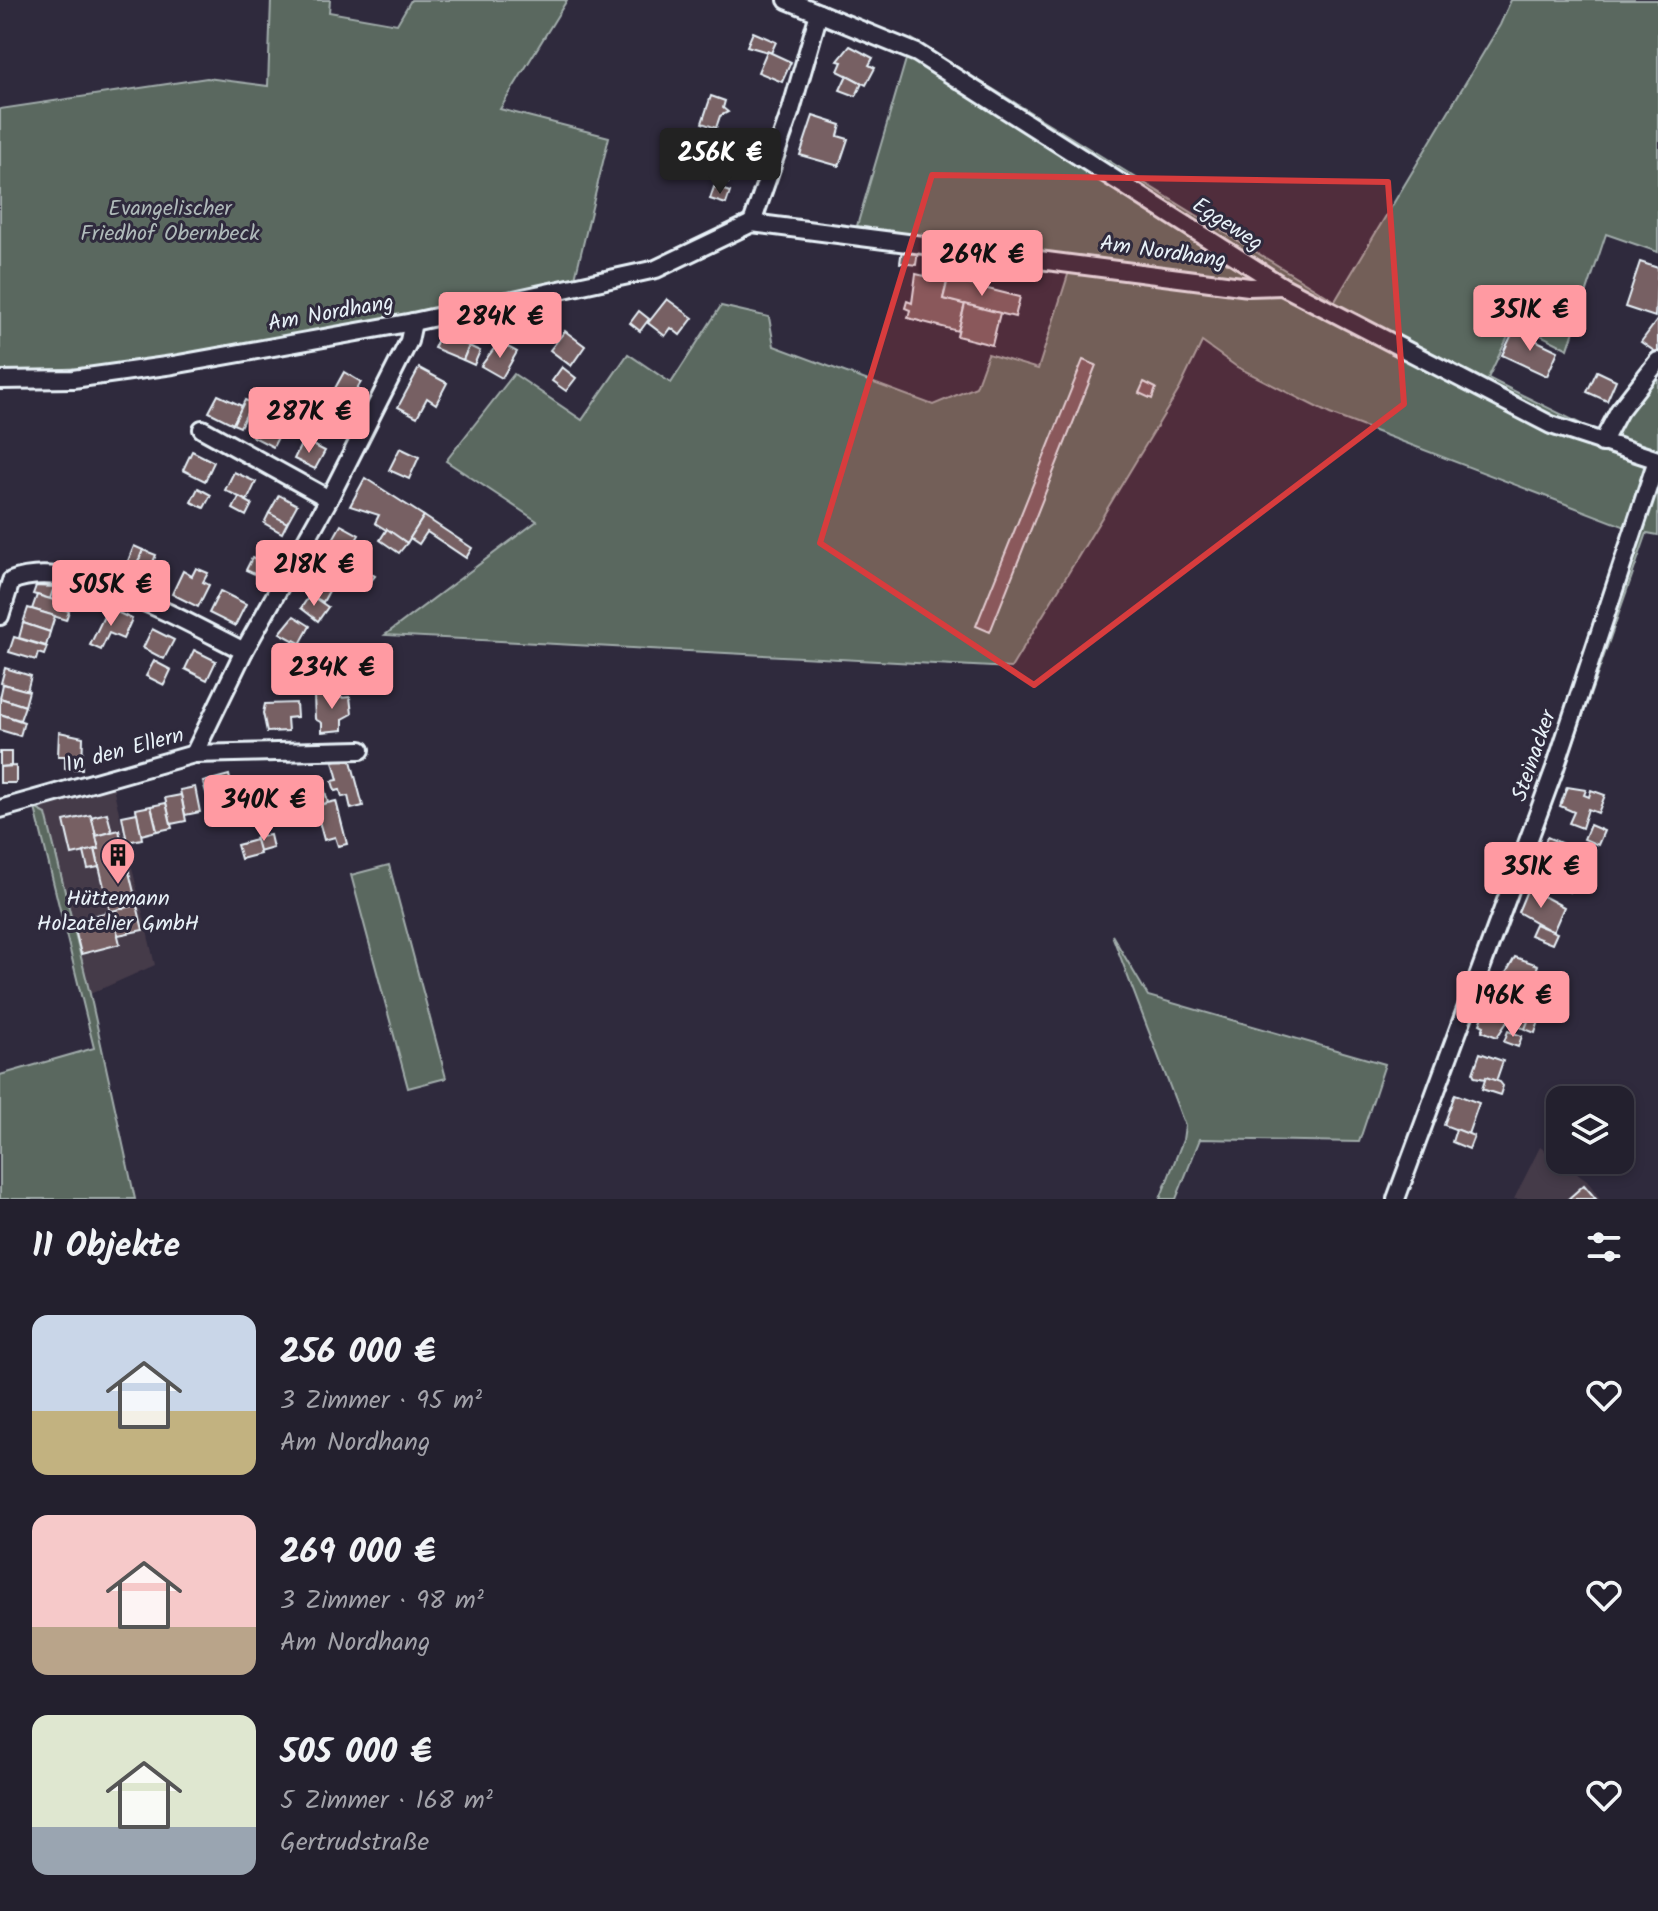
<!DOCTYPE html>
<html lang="de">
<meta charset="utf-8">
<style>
:root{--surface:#23202e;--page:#2b2836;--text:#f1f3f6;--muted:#a3a3aa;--line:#403e4a;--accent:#ff9aa2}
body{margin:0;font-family:Kalam,sans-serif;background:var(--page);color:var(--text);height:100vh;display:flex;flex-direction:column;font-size:30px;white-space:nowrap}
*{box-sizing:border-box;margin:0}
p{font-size:26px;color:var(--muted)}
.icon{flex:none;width:44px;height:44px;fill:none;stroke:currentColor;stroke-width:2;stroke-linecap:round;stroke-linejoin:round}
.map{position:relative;height:1199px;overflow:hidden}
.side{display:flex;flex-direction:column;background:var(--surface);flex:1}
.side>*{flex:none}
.tools{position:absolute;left:1546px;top:1086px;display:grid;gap:16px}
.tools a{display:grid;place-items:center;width:88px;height:88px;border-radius:16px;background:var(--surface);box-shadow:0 4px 12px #0003,0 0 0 2px var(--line);font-size:40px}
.price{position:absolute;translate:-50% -68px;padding:0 18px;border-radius:8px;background:var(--accent);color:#111;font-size:26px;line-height:52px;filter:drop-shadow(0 2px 4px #0008)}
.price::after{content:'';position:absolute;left:50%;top:48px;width:24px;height:18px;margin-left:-12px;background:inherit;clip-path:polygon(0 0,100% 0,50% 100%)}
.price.on{background:#222;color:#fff}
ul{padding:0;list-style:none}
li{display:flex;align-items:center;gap:24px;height:200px;padding:0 32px}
li span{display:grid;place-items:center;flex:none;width:224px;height:160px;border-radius:16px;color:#555}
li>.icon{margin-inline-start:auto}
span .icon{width:96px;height:96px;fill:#fffc;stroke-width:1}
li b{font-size:34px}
h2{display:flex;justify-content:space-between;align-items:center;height:96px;padding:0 32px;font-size:34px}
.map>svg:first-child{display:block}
.built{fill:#453a49}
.green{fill:#5a685e;stroke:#a1acab;stroke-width:2}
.building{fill:#776164;stroke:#e8f1f8;stroke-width:2}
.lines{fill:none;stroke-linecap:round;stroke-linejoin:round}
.minor-casing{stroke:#e8f1f8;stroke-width:22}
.minor{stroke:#2f2a3d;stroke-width:16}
.marked{fill:#d83c3d;fill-opacity:0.2;stroke:#d83c3d;stroke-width:6;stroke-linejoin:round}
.labels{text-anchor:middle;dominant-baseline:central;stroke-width:6;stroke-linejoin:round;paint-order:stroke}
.park-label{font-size:22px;fill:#afbaba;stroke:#2f2a3d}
.street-label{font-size:22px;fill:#e8f1f8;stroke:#2f2a3d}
.poi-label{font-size:22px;fill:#e8f1f8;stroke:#2f2a3d}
</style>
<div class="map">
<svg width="1658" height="1199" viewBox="0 0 1658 1199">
<rect width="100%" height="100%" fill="#2f2a3d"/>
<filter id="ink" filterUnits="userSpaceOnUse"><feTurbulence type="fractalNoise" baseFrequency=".0125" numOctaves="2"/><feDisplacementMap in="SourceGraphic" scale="16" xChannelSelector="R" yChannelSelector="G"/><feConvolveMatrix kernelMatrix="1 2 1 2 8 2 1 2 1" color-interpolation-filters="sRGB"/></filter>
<g filter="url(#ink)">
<g class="built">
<polygon points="113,787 155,965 90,994 46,815 35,808"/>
<polygon points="1540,1147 1587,1180 1600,1199 1514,1199"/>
</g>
<g class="green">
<path d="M 271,0 L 330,0 L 329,12 L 397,24 L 411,0 L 567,0 L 500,109 L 609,137 L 575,278 C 389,316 189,372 0,371 L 0,109 L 207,78 L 268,86 Z"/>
<polygon points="1511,0 1658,0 1658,252 1606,234 1568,349 1515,322 1488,378 1603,435 1658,354 1658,535 1647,533 1565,767 1446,1078 1626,527 1330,414 1237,367 1202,342 1180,388 1011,668 385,635 537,521 446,461 514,374 582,420 628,354 671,383 721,306 769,317 774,346 933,405 976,387 988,354 1038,369 1073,259 857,226 912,39 1335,301 1500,25"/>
<polygon points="35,808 46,814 90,994 135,1199 0,1199 0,1075 94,1048"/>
<polygon points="389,865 446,1078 408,1088 351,875"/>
<polygon points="1112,935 1148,996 1385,1064 1359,1142 1200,1139 1176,1199 1160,1199 1183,1140 1185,1126"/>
</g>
<g class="building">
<polygon points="753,32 776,42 771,53 747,46"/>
<polygon points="850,46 873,58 869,65 875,68 866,85 838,71 842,62 838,61"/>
<polygon points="767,51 791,62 782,82 758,72"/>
<polygon points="847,75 862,83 856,96 840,90"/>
<polygon points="711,96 725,101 723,108 728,112 720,116 716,128 702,123"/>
<polygon points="813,116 841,125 838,136 848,139 839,166 800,155"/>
<polygon points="703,132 741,144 728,183 691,171"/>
<polygon points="714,187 730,192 726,204 710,199"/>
<polygon points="902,249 918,251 916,265 900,263"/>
<polygon points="1640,262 1658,268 1655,317 1625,307"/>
<polygon points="916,274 947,281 943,299 965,304 958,331 908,318 910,310 905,308 907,301 912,303"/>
<polygon points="948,279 1020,297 1015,317 943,299"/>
<polygon points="667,299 693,318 680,335 671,328 665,336 648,323"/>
<polygon points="965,304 1000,313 992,345 957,336"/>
<polygon points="639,311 649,319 640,331 630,323"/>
<polygon points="1658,319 1658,351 1657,353 1641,342"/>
<polygon points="444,326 467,336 464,344 469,346 463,360 434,348"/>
<polygon points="1514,330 1558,351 1547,376 1502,355"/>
<polygon points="565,331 585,346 571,366 550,350"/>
<polygon points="499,342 517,352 502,378 481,366"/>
<polygon points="469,346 480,351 474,365 463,360"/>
<polygon points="1083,360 1096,365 990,632 976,626"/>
<polygon points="562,367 576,378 566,391 552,381"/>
<polygon points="419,368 447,383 436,404 427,398 417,417 398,407"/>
<polygon points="1597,371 1616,380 1607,401 1587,392"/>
<polygon points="344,372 361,382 351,399 334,390"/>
<polygon points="1144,382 1156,388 1152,399 1139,393"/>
<polygon points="218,395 242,406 233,424 209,412"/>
<polygon points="245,400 252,403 240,427 233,424"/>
<polygon points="276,414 287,420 273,447 252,436 261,418 272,423"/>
<polygon points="303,440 325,451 315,469 294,459"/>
<polygon points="400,448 419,457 409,479 389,470"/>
<polygon points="192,451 214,462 205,481 183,470"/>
<polygon points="234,472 256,482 247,501 225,490"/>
<polygon points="365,478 424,516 407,543 375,523 379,515 350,506"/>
<polygon points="198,488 211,495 204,508 191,502"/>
<polygon points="279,495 297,505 287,523 269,513"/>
<polygon points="239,497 252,504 246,516 233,509"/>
<polygon points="269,513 287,523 282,533 264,523"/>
<polygon points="424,516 472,548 466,558 427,532 419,544 410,538"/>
<polygon points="341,525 359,535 346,558 341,559 328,548"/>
<polygon points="387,529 407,543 399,553 380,540"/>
<polygon points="134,546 143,550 136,567 128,561"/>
<polygon points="143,550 156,555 153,562 163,565 155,585 133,576"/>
<polygon points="252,558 265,565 259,576 246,570"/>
<polygon points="317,567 336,578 323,602 304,591 308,583 303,580 308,571 313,574"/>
<polygon points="196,568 208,573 203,582 209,585 198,607 172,594 183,571 192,576"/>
<polygon points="364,569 375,576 367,586 357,579"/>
<polygon points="36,586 54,587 50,599 33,594"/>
<polygon points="220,591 246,604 235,626 209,613"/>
<polygon points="37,595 64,603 62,609 69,611 66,620 32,609"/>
<polygon points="310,595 328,607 318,621 301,608"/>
<polygon points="28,608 55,616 50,632 23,623"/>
<polygon points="108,608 132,619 123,639 109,633 101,650 90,645"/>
<polygon points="294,616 310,626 300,644 280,633"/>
<polygon points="23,623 50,632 46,646 19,638"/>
<polygon points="152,629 174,640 164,659 143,648"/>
<polygon points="14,637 47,647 44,655 38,653 36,660 9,652"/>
<polygon points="294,640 309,648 302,661 288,653"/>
<polygon points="194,650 216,661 207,680 185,669"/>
<polygon points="154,661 171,670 164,685 146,676"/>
<polygon points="5,668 31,676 27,691 1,683"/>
<polygon points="3,684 29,691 25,706 0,698"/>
<polygon points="324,687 339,698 350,697 352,714 343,719 343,730 322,732 322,723 315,719 314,696 319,696"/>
<polygon points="0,698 25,706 20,720 0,714"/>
<polygon points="296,703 297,717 287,718 288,731 267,732 263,713 265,704"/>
<polygon points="0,714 24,722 20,736 0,730"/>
<polygon points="59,732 83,737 82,769 65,769 65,756 58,756"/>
<polygon points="0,752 11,752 11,766 0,767"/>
<polygon points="350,757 363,806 351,809 348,796 342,797 340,790 335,791 332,781 338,780 333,761"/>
<polygon points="16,766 16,783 0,783 0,767"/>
<polygon points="229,775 238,811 213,818 203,782"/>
<polygon points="321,775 328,803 300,809 293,782"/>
<polygon points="276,781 284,813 263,818 255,787"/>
<polygon points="195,787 200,812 185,815 180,790"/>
<polygon points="1567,787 1586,790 1584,795 1589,797 1591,790 1605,795 1598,813 1588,809 1582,828 1569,823 1574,812 1560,806"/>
<polygon points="181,795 186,821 171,824 165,798"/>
<polygon points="336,801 347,844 338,846 335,837 324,840 315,806"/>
<polygon points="166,803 172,828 157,831 151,806"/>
<polygon points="151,806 157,831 141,835 136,809"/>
<polygon points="107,813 112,832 96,836 91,817"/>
<polygon points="137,813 142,839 127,842 122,816"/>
<polygon points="91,815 99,849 72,855 64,821"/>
<polygon points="1590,825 1604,831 1598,845 1584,839"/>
<polygon points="119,830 137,905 110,912 95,849 99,849 96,836"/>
<polygon points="270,835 273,848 259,852 255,838"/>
<polygon points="1547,837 1572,848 1567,860 1577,865 1573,875 1538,859"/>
<polygon points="256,840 260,854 241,859 237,845"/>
<polygon points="95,849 99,867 88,869 84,852"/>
<polygon points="1558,871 1576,878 1570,892 1552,885"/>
<polygon points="1528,888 1564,907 1553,932 1518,912"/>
<polygon points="137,905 143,930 118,935 112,911"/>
<polygon points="112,911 120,944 81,954 73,921"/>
<polygon points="1535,924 1557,933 1552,944 1530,935"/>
<polygon points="1515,957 1538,965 1530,988 1507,980 1509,974 1506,973"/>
<polygon points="1523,993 1537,999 1530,1018 1516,1013"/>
<polygon points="1489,1002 1530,1018 1525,1029 1507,1022 1497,1037 1482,1031 1484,1026 1480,1024"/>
<polygon points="1532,1011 1541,1015 1535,1033 1525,1029"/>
<polygon points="1508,1031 1522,1036 1518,1047 1504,1042"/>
<polygon points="1480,1053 1503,1061 1496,1081 1475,1077 1473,1073"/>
<polygon points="1486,1077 1500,1082 1503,1086 1500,1095 1482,1089"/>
<polygon points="1455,1094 1479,1103 1468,1134 1444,1125"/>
<polygon points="1456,1129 1474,1136 1469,1149 1452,1142"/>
<polygon points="1584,1185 1596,1199 1568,1199"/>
</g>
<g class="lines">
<g class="minor-casing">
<g id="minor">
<polyline points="787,0 917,53 1282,286 1551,425 1658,460"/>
<polyline points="752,223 791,110 819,13"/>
<polyline points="0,380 73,379 173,365 413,322 656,269 752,223 1249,287 1282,286"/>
<polyline points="202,429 329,499"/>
<polyline points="1602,443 1619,411 1658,361"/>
<path d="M 0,616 L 11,581 C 73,555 187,623 244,651"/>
<polyline points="194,754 244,651 329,499 409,341 413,322"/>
<polyline points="0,809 194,754 361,750"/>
<polyline points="1396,1199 1555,768 1657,460"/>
</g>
</g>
<use href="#minor" class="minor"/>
</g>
</g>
<path class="marked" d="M 932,175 L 1388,182 L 1404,404 L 1034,685 L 820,543 Z"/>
<defs>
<g id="building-pin" transform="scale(1.8)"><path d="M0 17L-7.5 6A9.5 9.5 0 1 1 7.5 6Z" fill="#ff9aa2" stroke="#2f2a3d"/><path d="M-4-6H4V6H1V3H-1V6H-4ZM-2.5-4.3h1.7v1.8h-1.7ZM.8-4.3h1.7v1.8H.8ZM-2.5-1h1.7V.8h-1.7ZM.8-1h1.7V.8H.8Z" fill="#111"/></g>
</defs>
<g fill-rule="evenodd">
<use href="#building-pin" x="118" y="855"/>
</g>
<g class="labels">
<g class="park-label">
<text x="170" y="209">Evangelischer<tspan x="170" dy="25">Friedhof Obernbeck</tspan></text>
</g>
<g class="street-label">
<text transform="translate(1227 225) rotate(33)">Eggeweg</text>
<text transform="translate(1163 253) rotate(8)">Am Nordhang</text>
<text transform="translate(331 314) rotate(-10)">Am Nordhang</text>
<text transform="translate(125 751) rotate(-15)">In den Ellern</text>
<text transform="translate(1535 756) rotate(-71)">Steinacker</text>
</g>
<g class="poi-label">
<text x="118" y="899">Hüttemann<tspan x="118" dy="25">Holzatelier GmbH</tspan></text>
</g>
</g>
</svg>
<div class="tools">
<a><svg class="icon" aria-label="layers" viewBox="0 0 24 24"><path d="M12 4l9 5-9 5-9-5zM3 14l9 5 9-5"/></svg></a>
</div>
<b class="price on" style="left:720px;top:196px">256K €</b>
<b class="price" style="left:982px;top:298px">269K €</b>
<b class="price" style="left:1530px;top:353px">351K €</b>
<b class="price" style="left:500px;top:360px">284K €</b>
<b class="price" style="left:309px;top:455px">287K €</b>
<b class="price" style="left:314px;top:608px">218K €</b>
<b class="price" style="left:111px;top:628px">505K €</b>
<b class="price" style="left:332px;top:711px">234K €</b>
<b class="price" style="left:264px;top:843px">340K €</b>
<b class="price" style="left:1541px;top:910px">351K €</b>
<b class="price" style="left:1513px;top:1039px">196K €</b>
</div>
<section class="side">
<h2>11 Objekte<svg class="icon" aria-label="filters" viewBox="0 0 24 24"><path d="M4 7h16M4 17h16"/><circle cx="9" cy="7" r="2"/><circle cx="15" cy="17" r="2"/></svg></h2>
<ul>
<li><span style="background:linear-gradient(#c9d6e8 60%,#c2b280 0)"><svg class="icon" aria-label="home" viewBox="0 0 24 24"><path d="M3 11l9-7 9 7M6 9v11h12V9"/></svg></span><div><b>256 000 €</b><p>3 Zimmer · 95 m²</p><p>Am Nordhang</p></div><svg class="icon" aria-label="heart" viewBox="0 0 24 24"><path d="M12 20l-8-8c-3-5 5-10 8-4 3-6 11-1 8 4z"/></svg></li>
<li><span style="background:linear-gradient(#f6c9c9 70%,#b9a48a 0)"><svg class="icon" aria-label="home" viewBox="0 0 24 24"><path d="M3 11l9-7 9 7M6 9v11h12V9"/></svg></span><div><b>269 000 €</b><p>3 Zimmer · 98 m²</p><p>Am Nordhang</p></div><svg class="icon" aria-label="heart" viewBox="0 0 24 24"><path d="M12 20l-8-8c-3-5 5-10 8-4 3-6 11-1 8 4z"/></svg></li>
<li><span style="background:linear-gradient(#dfe7d0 70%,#9aa5b1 0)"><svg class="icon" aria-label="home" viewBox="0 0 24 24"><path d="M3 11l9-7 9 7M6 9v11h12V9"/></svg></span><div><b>505 000 €</b><p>5 Zimmer · 168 m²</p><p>Gertrudstraße</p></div><svg class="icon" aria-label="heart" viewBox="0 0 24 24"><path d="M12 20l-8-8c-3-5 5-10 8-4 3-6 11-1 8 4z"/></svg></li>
</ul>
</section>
